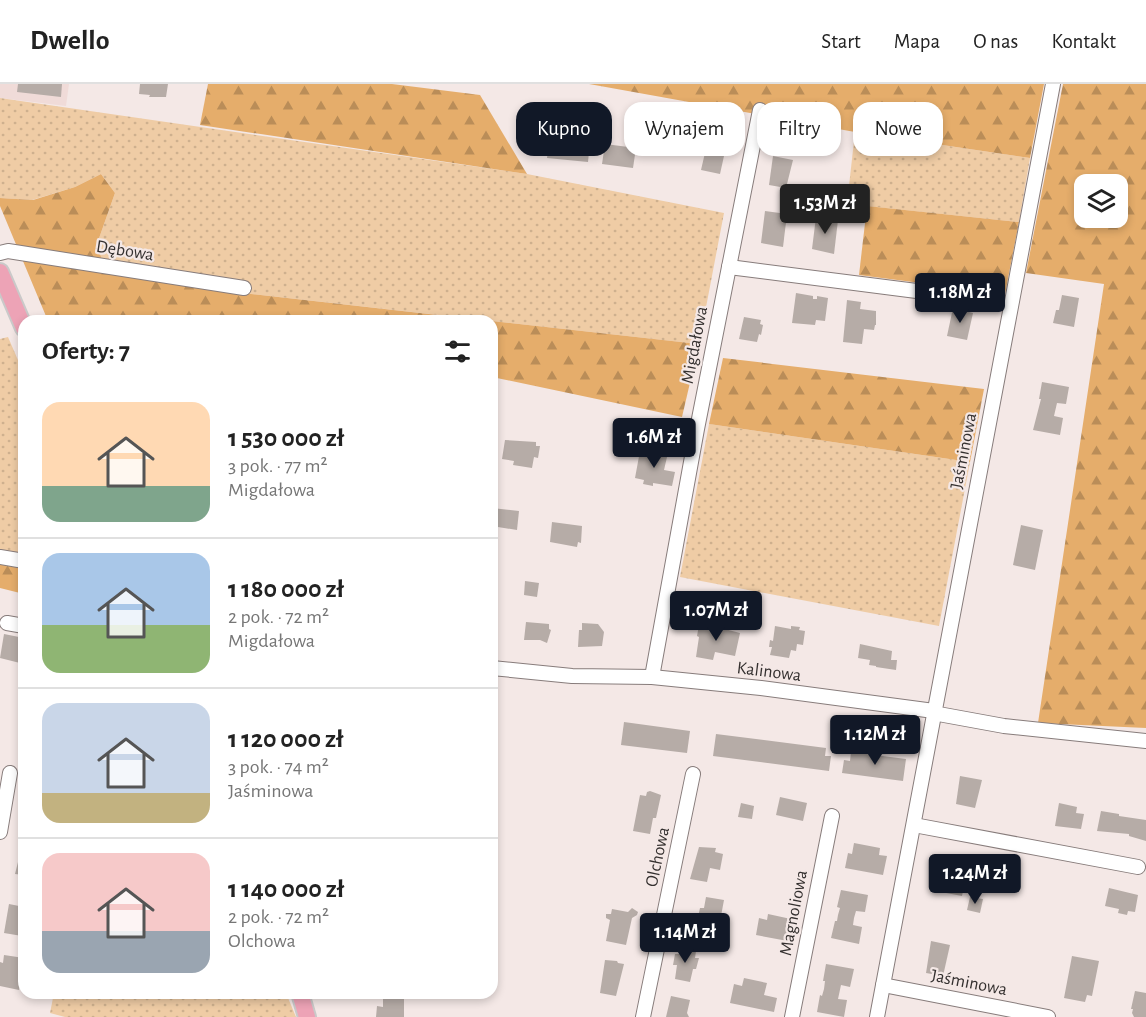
<!DOCTYPE html>
<html lang="pl">
<meta charset="utf-8">
<style>
:root{--surface:#fff;--page:#f6f6f6;--text:#222;--muted:#767676;--line:#e0e0e0;--accent:#111827}
body{margin:0;font-family:"Alegreya Sans",sans-serif;background:var(--page);color:var(--text);height:100vh;display:flex;flex-direction:column;font-size:22px;white-space:nowrap}
*{box-sizing:border-box;margin:0}
p{font-size:20px;color:var(--muted)}
.icon{flex:none;width:33px;height:33px;fill:none;stroke:currentColor;stroke-width:2;stroke-linecap:round;stroke-linejoin:round}
.map{position:relative;flex:1;overflow:hidden}
.details{position:absolute;left:18px;top:231px;width:480px;height:684px;display:flex;flex-direction:column;background:var(--surface);border-radius:18px;box-shadow:0 3px 9px #0003}
.details>*{flex:none}
.banner{position:absolute;left:516px;top:18px;width:540px;height:54px;display:flex;gap:12px}
.fabs{position:absolute;left:1074px;top:90px;display:grid;gap:12px}
.fabs a{display:grid;place-items:center;width:54px;height:54px;border-radius:12px;background:var(--surface);box-shadow:0 3px 9px #0003;font-size:30px}
.price{position:absolute;translate:-50% -51px;padding:0 14px;border-radius:6px;background:var(--accent);color:#fff;font-size:20px;line-height:39px;filter:drop-shadow(0 2px 3px #0008)}
.price::after{content:'';position:absolute;left:50%;top:36px;width:18px;height:14px;margin-left:-9px;background:inherit;clip-path:polygon(0 0,100% 0,50% 100%)}
.price.on{background:#222;color:#fff}
ul{padding:0;list-style:none}
li{display:flex;align-items:center;gap:18px;height:150px;padding:0 24px}
li+li{border-top:2px solid var(--line)}
li span{display:grid;place-items:center;flex:none;width:168px;height:120px;border-radius:18px;color:#555}
li>.icon{margin-inline-start:auto}
span .icon{width:72px;height:72px;fill:#fffc;stroke-width:1}
li b{font-size:26px}
h2{display:flex;justify-content:space-between;align-items:center;height:72px;padding:0 24px;font-size:26px}
.pill{padding:0 21px;border-radius:18px;background:var(--surface);box-shadow:0 3px 9px #0003;font-size:21px;line-height:54px}
.pill.on{background:var(--accent);color:#fff}
header{display:flex;align-items:center;gap:36px;box-sizing:border-box;height:84px;padding:0 30px;background:var(--surface);border-bottom:2px solid var(--line)}
header strong{font-size:28px}
nav{display:flex;gap:33px;margin-inline-start:auto;font-size:21px}
.map>svg:first-child{display:block}
.built{fill:#f0dbd8}
.grass{fill:url(#grass-dots)}
.forest{fill:url(#forest-firs);fill-rule:evenodd}
.building{fill:#b6aca7}
.lines{fill:none;stroke-linecap:round;stroke-linejoin:round}
.minor-casing{stroke:#877c7b;stroke-width:16}
.major-casing{stroke:#cac9c9;stroke-width:20}
.minor{stroke:#fff;stroke-width:14}
.major{stroke:#eda3b6;stroke-width:16}
.labels{text-anchor:middle;dominant-baseline:central;stroke-width:4.5;stroke-linejoin:round;paint-order:stroke}
.street-label{font-size:18px;fill:#34302f;stroke:#f4e8e6}
</style>
<header>
<strong>Dwello</strong>
<nav><a>Start</a><a>Mapa</a><a>O nas</a><a>Kontakt</a></nav>
</header>
<div class="map">
<svg width="1146" height="933" viewBox="0 0 1146 933">
<defs>
<pattern id="grass-dots" width="8" height="8" patternUnits="userSpaceOnUse" patternTransform="scale(1.5)"><rect width="8" height="8" fill="#efcca5"/><path d="M2 2h.1M6 6h.1" fill="none" stroke="#ceb08e" stroke-width="1.8" stroke-linecap="round"/></pattern>
<pattern id="forest-firs" width="22" height="20" patternUnits="userSpaceOnUse" patternTransform="scale(1.5)"><rect width="22" height="20" fill="#e5ad6b"/><path d="M5 1l3.5 6h-7zM16 11l3.5 6h-7z" fill="#ba8d58"/></pattern>
</defs>
<rect width="100%" height="100%" fill="#f4e8e6"/>
<polygon class="built" points="0,0 69,0 66,22 0,14"/>
<g class="grass">
<polygon points="0,14 527,90 724,129 699,260 251,210 106,189 97,160 115,109 101,90 75,103 32,116 0,114"/>
<polygon points="855,48 1030,74 1019,138 847,120"/>
<polygon points="8,253 24,290 24,472 0,467 0,255"/>
<polygon points="709,340 970,378 939,542 680,493"/>
<polygon points="54,909 286,909 296,933 65,933 50,929"/>
</g>
<g class="forest">
<polygon points="208,0 392,0 480,11 527,90 200,41"/>
<polygon points="589,0 1044,0 1030,74 855,48"/>
<path d="M 1063,0 L 1146,0 L 1146,644 L 1038,639 L 1104,200 L 1026,189 ZM 1084,100 L 1118,100 L 1118,134 L 1084,134 Z"/>
<polygon points="101,90 115,109 97,160 106,189 251,210 491,237 201,237 152,232 146,237 48,237 0,122 0,114 33,116 75,103"/>
<polygon points="867,122 1019,138 1005,210 859,191"/>
<polygon points="492,237 699,260 682,333 492,293"/>
<polygon points="723,274 984,305 970,378 709,340"/>
<polygon points="0,480 24,484 24,510 0,504"/>
</g>
<g class="building">
<polygon points="18,0 62,0 61,13 17,8"/>
<polygon points="140,0 168,0 166,13 149,13 150,11 139,10"/>
<polygon points="550,53 590,59 588,78 547,74"/>
<polygon points="605,60 636,64 633,84 602,80"/>
<polygon points="707,60 726,63 720,90 701,86"/>
<polygon points="773,72 793,76 786,104 769,101"/>
<polygon points="765,127 787,130 783,163 761,159"/>
<polygon points="816,133 838,136 834,170 812,165"/>
<polygon points="796,209 813,212 813,215 817,215 817,212 828,214 825,237 816,236 815,241 792,239"/>
<polygon points="1062,211 1079,214 1074,243 1053,239 1056,226 1059,226"/>
<polygon points="847,216 861,218 860,225 876,227 876,241 875,241 874,246 864,245 862,260 843,258"/>
<polygon points="953,224 973,229 967,256 947,252"/>
<polygon points="744,233 761,236 760,240 763,241 761,251 759,250 757,258 739,255"/>
<polygon points="1042,298 1069,303 1066,320 1057,319 1054,332 1063,334 1060,351 1033,346 1041,315 1039,315"/>
<polygon points="505,356 536,358 536,362 540,362 538,374 534,373 532,384 513,381 514,377 502,375"/>
<polygon points="649,366 667,373 664,386 675,388 672,402 653,399 653,402 643,400 644,396 635,394 640,367 649,369"/>
<polygon points="492,424 519,427 517,446 492,442"/>
<polygon points="552,438 582,442 581,459 578,458 577,463 550,458"/>
<polygon points="1021,441 1043,446 1035,486 1013,481"/>
<polygon points="525,497 539,499 537,513 524,511"/>
<polygon points="526,538 549,540 549,545 551,546 547,559 540,556 524,556"/>
<polygon points="582,539 598,540 604,548 602,562 578,563 579,546 582,546"/>
<polygon points="699,541 713,544 713,542 740,549 735,572 715,568 713,576 696,573 699,553 697,552"/>
<polygon points="775,542 791,545 791,542 800,543 799,546 805,547 803,561 797,560 796,567 791,566 789,574 770,571 772,563 769,563 770,556 773,557"/>
<polygon points="4,550 24,554 24,580 0,574"/>
<polygon points="860,560 892,567 891,576 897,576 896,586 876,583 876,582 869,581 870,576 858,574"/>
<polygon points="624,638 690,647 687,669 621,661"/>
<polygon points="716,650 826,664 825,672 831,672 829,687 713,672"/>
<polygon points="851,668 906,675 903,697 842,689 844,676 850,677"/>
<polygon points="960,692 982,696 975,724 956,720"/>
<polygon points="650,707 661,711 656,734 653,734 650,750 633,747 640,711 646,712 647,708"/>
<polygon points="780,713 807,719 803,737 776,731"/>
<polygon points="741,719 754,722 752,735 738,733"/>
<polygon points="1059,719 1077,723 1076,729 1084,730 1081,745 1055,742"/>
<polygon points="1101,727 1119,730 1119,732 1146,736 1146,757 1129,752 1129,750 1097,747"/>
<polygon points="23,758 24,758 24,791 15,790"/>
<polygon points="854,759 880,764 879,771 887,772 883,791 845,784 848,769 852,770"/>
<polygon points="699,763 716,764 715,768 723,770 720,786 710,784 707,798 690,795"/>
<polygon points="956,778 968,783 962,812 941,808 946,779 953,780"/>
<polygon points="1109,804 1138,811 1135,828 1128,827 1127,831 1118,829 1119,825 1105,822"/>
<polygon points="841,806 868,811 865,828 856,827 854,834 853,841 862,843 859,860 831,854 835,837 837,837 838,831 840,824 837,823"/>
<polygon points="706,813 724,816 718,848 700,844 702,834 698,833 700,824 704,824"/>
<polygon points="970,813 983,815 980,829 967,826"/>
<polygon points="9,820 24,823 24,846 22,852 4,849"/>
<polygon points="632,824 638,828 637,831 632,834 626,861 606,857 610,836 606,834 606,830 611,830 612,825 628,828"/>
<polygon points="768,830 791,835 788,848 795,849 793,858 756,851 759,834 767,836"/>
<polygon points="683,832 696,835 694,848 680,845"/>
<polygon points="931,857 950,861 943,892 926,889"/>
<polygon points="680,864 696,867 695,874 699,874 696,885 693,885 690,898 675,895 677,881 673,881 675,870 679,870"/>
<polygon points="4,871 24,874 19,906 0,902 0,878 3,879"/>
<polygon points="1072,872 1099,877 1092,912 1087,911 1085,918 1064,914"/>
<polygon points="605,876 617,877 618,879 624,880 616,912 600,909"/>
<polygon points="826,880 854,885 850,903 841,901 838,915 847,916 844,933 817,928 820,911 822,912 824,905 825,897 823,897"/>
<polygon points="744,894 767,899 764,911 777,914 774,928 730,919 734,900 742,902"/>
<polygon points="1135,907 1146,909 1146,933 1134,933 1132,929 1133,925 1131,925"/>
<polygon points="671,912 690,916 687,929 689,933 666,933"/>
<polygon points="383,914 404,915 404,933 376,933 377,922 383,923"/>
</g>
<g class="lines">
<g class="minor-casing">
<g id="minor">
<polyline points="0,169 8,167 244,204"/>
<polyline points="729,183 940,210"/>
<polyline points="0,473 24,477"/>
<polyline points="7,539 24,542"/>
<polyline points="492,584 572,592 652,593 761,604 934,627"/>
<polyline points="652,593 697,345 760,26"/>
<polyline points="933,629 1004,642 1146,657"/>
<polyline points="914,741 1138,783"/>
<polyline points="0,748 10,689"/>
<polyline points="883,901 1048,933"/>
<polyline points="643,933 693,690"/>
<polyline points="792,933 832,732"/>
<polyline points="877,933 1053,0"/>
</g>
</g>
<g class="major-casing">
<g id="major">
<polyline points="0,188 24,244"/>
<polyline points="300,909 307,933"/>
</g>
</g>
<use href="#minor" class="minor"/>
<use href="#major" class="major"/>
</g>
<g class="labels">
<g class="street-label">
<text transform="translate(125 167) rotate(9)">Dębowa</text>
<text transform="translate(695 261) rotate(-79)">Migdałowa</text>
<text transform="translate(964 367) rotate(-79)">Jaśminowa</text>
<text transform="translate(769 588) rotate(7)">Kalinowa</text>
<text transform="translate(658 773) rotate(-78)">Olchowa</text>
<text transform="translate(794 829) rotate(-79)">Magnoliowa</text>
<text transform="translate(969 899) rotate(11)">Jaśminowa</text>
</g>
</g>
</svg>
<div class="fabs">
<a><svg class="icon" aria-label="layers" viewBox="0 0 24 24"><path d="M12 4l9 5-9 5-9-5zM3 14l9 5 9-5"/></svg></a>
</div>
<b class="price on" style="left:825px;top:151px">1.53M zł</b>
<b class="price" style="left:960px;top:240px">1.18M zł</b>
<b class="price" style="left:654px;top:385px">1.6M zł</b>
<b class="price" style="left:716px;top:558px">1.07M zł</b>
<b class="price" style="left:875px;top:682px">1.12M zł</b>
<b class="price" style="left:975px;top:821px">1.24M zł</b>
<b class="price" style="left:685px;top:880px">1.14M zł</b>
<div class="banner">
<a class="pill on">Kupno</a>
<a class="pill">Wynajem</a>
<a class="pill">Filtry</a>
<a class="pill">Nowe</a>
</div>
<section class="details">
<h2>Oferty: 7<svg class="icon" aria-label="filters" viewBox="0 0 24 24"><path d="M4 7h16M4 17h16"/><circle cx="9" cy="7" r="2"/><circle cx="15" cy="17" r="2"/></svg></h2>
<ul>
<li><span style="background:linear-gradient(#ffd9b3 70%,#7fa58c 0)"><svg class="icon" aria-label="home" viewBox="0 0 24 24"><path d="M3 11l9-7 9 7M6 9v11h12V9"/></svg></span><div><b>1 530 000 zł</b><p>3 pok. · 77 m²</p><p>Migdałowa</p></div></li>
<li><span style="background:linear-gradient(#a9c7e8 60%,#8fb573 0)"><svg class="icon" aria-label="home" viewBox="0 0 24 24"><path d="M3 11l9-7 9 7M6 9v11h12V9"/></svg></span><div><b>1 180 000 zł</b><p>2 pok. · 72 m²</p><p>Migdałowa</p></div></li>
<li><span style="background:linear-gradient(#c9d6e8 75%,#c2b280 0)"><svg class="icon" aria-label="home" viewBox="0 0 24 24"><path d="M3 11l9-7 9 7M6 9v11h12V9"/></svg></span><div><b>1 120 000 zł</b><p>3 pok. · 74 m²</p><p>Jaśminowa</p></div></li>
<li><span style="background:linear-gradient(#f6c9c9 65%,#9aa5b1 0)"><svg class="icon" aria-label="home" viewBox="0 0 24 24"><path d="M3 11l9-7 9 7M6 9v11h12V9"/></svg></span><div><b>1 140 000 zł</b><p>2 pok. · 72 m²</p><p>Olchowa</p></div></li>
</ul>
</section>
</div>
